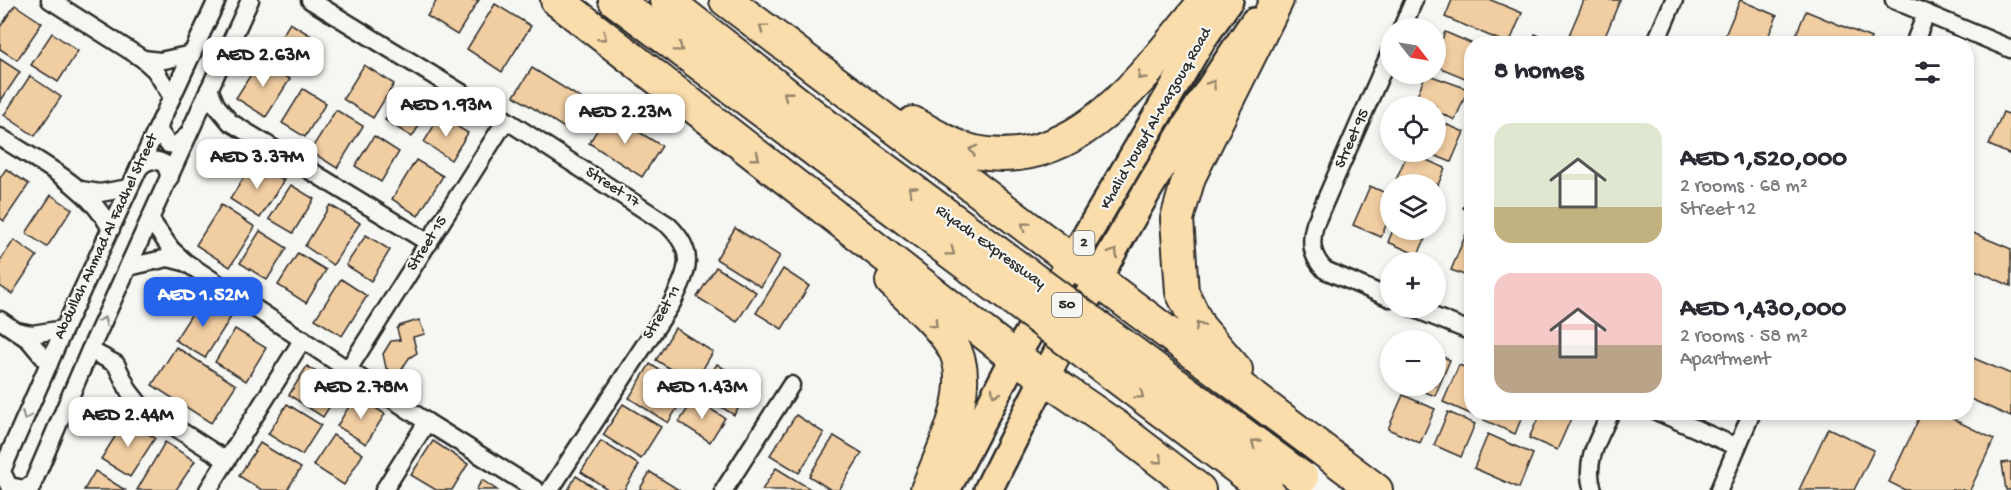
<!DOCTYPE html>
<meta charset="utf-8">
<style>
:root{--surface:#fff;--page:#f7f7f7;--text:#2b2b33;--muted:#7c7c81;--accent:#2563eb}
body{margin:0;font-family:"Gochi Hand",sans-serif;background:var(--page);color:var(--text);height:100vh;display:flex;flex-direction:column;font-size:22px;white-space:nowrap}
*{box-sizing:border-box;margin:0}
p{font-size:20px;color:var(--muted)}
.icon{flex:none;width:33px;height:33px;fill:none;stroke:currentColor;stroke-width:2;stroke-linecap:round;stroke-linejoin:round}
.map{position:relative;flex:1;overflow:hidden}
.drawer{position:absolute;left:1464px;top:36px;width:510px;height:384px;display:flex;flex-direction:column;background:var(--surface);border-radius:24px;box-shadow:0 3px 9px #0003}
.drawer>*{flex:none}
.needle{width:39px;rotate:121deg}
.buttons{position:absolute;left:1380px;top:18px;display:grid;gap:12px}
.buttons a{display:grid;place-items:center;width:66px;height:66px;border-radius:50%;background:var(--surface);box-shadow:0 3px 9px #0003;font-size:30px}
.price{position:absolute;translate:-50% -51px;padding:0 14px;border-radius:12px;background:#fff;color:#222;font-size:20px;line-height:39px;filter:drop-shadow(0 2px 3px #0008)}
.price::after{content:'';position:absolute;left:50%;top:36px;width:18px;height:14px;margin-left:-9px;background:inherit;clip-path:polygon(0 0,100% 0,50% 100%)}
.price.selected{background:var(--accent);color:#fff}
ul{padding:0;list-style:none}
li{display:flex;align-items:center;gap:18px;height:150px;padding:0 30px}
li span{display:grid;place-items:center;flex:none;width:168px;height:120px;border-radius:18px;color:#555}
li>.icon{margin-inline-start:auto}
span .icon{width:72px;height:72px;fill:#fffc;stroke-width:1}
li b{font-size:26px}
h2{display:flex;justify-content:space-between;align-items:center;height:72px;padding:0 30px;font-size:26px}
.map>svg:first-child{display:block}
.building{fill:#f1cda2;stroke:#2b2b2b;stroke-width:1.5}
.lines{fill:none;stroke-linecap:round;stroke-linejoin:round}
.minor-casing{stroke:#2b2b2b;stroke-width:21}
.primary-casing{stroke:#2b2b2b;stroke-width:32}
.motorway-casing{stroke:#2b2b2b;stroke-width:36}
.minor{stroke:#f6f6f2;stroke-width:16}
.primary{stroke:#fbddab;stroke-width:27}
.motorway{stroke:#fbddab;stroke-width:32}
.motorway-bridge-casing{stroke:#2b2b2b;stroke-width:36;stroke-linecap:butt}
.motorway-bridge{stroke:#fbddab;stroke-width:32}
.oneway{stroke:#93846b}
.oneway2{stroke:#90908e}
.labels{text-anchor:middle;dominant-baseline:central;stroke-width:4.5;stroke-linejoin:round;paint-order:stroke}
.shield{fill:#f6f6f2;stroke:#686867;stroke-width:1.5}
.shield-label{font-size:15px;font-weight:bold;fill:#2b2b2b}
.street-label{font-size:16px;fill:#2b2b2b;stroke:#f6f6f2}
</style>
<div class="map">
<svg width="2011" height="490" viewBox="0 0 2011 490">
<rect width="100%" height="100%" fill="#f6f6f2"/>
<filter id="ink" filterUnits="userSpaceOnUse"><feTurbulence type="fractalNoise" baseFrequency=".0167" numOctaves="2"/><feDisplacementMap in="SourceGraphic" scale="12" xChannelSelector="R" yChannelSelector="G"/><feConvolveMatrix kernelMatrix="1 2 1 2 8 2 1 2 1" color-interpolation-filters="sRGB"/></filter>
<g filter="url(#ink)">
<g class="building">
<polygon points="437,0 479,0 457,35 427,16"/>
<polygon points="1452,0 1491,0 1522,13 1509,44 1445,17"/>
<polygon points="1584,0 1620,0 1602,44 1590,44 1569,35"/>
<polygon points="1740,0 1777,16 1765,44 1722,43"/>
<polygon points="495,4 531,26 502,72 467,49"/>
<polygon points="15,5 42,23 17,60 0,49 0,27"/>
<polygon points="1806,11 1871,38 1868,44 1792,44"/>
<polygon points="290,23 313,37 295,65 273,51"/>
<polygon points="1445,32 1473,44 1472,81 1436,66 1436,54"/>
<polygon points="52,33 78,51 58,82 31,65"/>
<polygon points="1535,34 1558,44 1531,44"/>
<polygon points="0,59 20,72 0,102"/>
<polygon points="260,60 290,79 266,117 236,98"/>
<polygon points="364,65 394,84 373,118 343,99"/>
<polygon points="532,68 587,102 569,131 514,96"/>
<polygon points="1426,74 1468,89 1455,120 1436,111 1436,106 1424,106 1414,102"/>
<polygon points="30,76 61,97 35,136 4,115"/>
<polygon points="303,89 326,103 305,137 282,123"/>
<polygon points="401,94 428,111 412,137 385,120"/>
<polygon points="336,110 363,126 337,168 310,151"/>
<polygon points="2003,112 2011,115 2011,155 1989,145"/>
<polygon points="608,113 662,146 642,177 589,143"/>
<polygon points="440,116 468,133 451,160 424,142"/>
<polygon points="1436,120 1464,132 1451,162 1426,152 1436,152"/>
<polygon points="374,136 399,152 381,182 355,166"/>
<polygon points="1408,152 1445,168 1436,190 1436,184 1401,184 1395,182"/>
<polygon points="416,160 443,176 418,216 392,199"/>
<polygon points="254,162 284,180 260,218 230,199"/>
<polygon points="6,169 29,184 4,221 0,218 0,178"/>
<polygon points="291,185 314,199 293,233 269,219"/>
<polygon points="1370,186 1390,195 1390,216 1381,237 1353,225"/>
<polygon points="1472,188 1472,212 1463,208"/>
<polygon points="51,195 72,209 47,247 26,233"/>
<polygon points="221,205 255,227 230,267 196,245"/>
<polygon points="330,205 360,223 333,265 305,246"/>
<polygon points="1469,227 1472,228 1472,278 1451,270"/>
<polygon points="735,228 780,256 761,287 716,259"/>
<polygon points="1393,230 1429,230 1418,255 1388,242"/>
<polygon points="1966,230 2011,249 2011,286 1966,266"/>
<polygon points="260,231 287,248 267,280 240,263"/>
<polygon points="366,235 390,250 371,281 346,265"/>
<polygon points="14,240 37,256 12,294 0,286 0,261"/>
<polygon points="298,253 326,270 306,303 278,285"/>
<polygon points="716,267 756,292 737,322 697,297"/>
<polygon points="783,269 809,286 782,329 756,313"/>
<polygon points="341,279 367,296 342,336 315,319"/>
<polygon points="202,298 231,317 205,358 175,340"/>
<polygon points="419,320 425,334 413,337 417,353 409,358 398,375 386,368 383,354 391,341 400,340 397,329 399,326"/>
<polygon points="675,328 713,352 694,384 656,360"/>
<polygon points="235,329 266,348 246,381 215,362"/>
<polygon points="176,347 236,385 211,423 152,385"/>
<polygon points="1436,354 1450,360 1435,396 1410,386 1436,386"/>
<polygon points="1966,355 2011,374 2011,417 1966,397"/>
<polygon points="650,364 689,389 668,423 629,398"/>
<polygon points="717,364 752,387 734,415 699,393"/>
<polygon points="1459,365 1472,370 1473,415 1443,402"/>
<polygon points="307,366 341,388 323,417 289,395"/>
<polygon points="356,395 385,414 366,444 337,426"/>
<polygon points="1403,395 1435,409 1420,443 1388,429"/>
<polygon points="694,399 725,418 710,442 679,422"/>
<polygon points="287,404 321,425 302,455 268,434"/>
<polygon points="623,404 661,427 641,459 603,435"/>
<polygon points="1448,412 1475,424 1461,457 1434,445"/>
<polygon points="1488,412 1524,412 1515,434 1484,420"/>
<polygon points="1541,412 1573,414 1557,450 1529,438"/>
<polygon points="1922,412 1938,412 1994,439 1970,490 1905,490 1889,482"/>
<polygon points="796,415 824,433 799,473 770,455"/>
<polygon points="126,419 155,438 130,477 101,459"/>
<polygon points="1828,428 1874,450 1854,490 1799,490"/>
<polygon points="1488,434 1533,454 1519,488 1474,468"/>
<polygon points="333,435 363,454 344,485 313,465"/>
<polygon points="834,436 862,453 839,490 831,490 809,476"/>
<polygon points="433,441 468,464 452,490 436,490 411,475"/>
<polygon points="601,441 639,465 624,490 609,490 581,472"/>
<polygon points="165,442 195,461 176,490 137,490"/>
<polygon points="260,443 301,468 287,490 262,490 239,476"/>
<polygon points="2011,462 2011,490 2006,490 2002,463"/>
<polygon points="776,468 812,490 762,490"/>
<polygon points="95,471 125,490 84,490"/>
<polygon points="650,472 679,490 639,490"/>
<polygon points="576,476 598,490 568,490"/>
<polygon points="482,480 497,490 476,490"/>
</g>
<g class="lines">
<g class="minor-casing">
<g id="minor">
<polyline points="50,0 143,59 155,70 172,97"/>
<path d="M 310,0 L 506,120 L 668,225 C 697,253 688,270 672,303 L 550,490"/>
<polyline points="1894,0 2011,49"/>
<polyline points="1402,28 1414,0"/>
<polyline points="1655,44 1674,0"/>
<polyline points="1914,44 1926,14"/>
<path d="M 1390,53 L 1315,224 C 1310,242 1311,256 1325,270 L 1390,298"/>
<polyline points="143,59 160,61 192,54"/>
<polyline points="209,89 216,105 230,122 429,243"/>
<polyline points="160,123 159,131 168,144 176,145 188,135"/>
<path d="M 0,137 C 40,163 88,185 111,229"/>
<path d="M 139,168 C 147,160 154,158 165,164 L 170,177"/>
<polyline points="81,190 100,193 129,188"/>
<polyline points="150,219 171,249 185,262 427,422 536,490"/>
<polyline points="128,267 168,258 184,262"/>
<polyline points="1413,308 1472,332"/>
<polyline points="0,320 29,340 49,364"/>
<polyline points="17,331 32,334 64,329"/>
<polyline points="90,350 116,364 129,391 140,405 226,460"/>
<polyline points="349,368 506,120"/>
<polyline points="1658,412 1737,447"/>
<polyline points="2,472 9,486 25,489 32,484"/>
<polyline points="0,475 64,329 217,0"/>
<polyline points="30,490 90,350 250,0"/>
<polyline points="208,490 303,339"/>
<polyline points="384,490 427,422"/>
<polyline points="724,490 791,385"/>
<path d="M 1593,490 C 1583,462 1599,438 1611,412"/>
<polyline points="1719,490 1752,412"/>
</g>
</g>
<g class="primary-casing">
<g id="primary">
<polyline points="946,490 1015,357 1201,41 1229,0"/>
<path d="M 988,490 C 1067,330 1153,169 1254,22"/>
</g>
</g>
<g class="motorway-casing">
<g id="motorway">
<polyline points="557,0 1015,357 1118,428 1199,490"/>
<polyline points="615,0 820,154"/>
<polyline points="666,0 833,131"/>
<polyline points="726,0 1376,490"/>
<path d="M 913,123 C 932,134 954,147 975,152 C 1080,174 1148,69 1206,0"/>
<path d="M 892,281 C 912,301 937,321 952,345 C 978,385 942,451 927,490"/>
<polyline points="1236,370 1199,327 1182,292 1177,219 1189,177 1277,0"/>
</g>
</g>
<use href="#minor" class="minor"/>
<use href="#primary" class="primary"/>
<use href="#motorway" class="motorway"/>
<g class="motorway-bridge-casing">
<g id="motorway-bridge">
<polyline points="833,131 1302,478"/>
<polyline points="820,154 1267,490"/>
</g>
</g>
<use href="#motorway-bridge" class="motorway-bridge"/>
</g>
<defs><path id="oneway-chevron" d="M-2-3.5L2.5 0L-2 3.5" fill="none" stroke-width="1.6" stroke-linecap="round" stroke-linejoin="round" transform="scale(1.5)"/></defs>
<g class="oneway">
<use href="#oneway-chevron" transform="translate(763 28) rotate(-143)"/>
<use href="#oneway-chevron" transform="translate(603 37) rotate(39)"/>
<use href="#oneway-chevron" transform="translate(679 48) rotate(37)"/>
<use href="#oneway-chevron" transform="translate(1141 76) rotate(133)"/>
<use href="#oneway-chevron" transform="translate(1212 84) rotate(-57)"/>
<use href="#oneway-chevron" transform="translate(787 95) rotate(-142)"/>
<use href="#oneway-chevron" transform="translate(973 150) rotate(-165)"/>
<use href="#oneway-chevron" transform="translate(756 157) rotate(38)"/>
<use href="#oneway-chevron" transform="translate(912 190) rotate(-144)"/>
<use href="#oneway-chevron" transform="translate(1025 226) rotate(-143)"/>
<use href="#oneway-chevron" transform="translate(951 252) rotate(37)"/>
<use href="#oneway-chevron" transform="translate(1114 253) rotate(-60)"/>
<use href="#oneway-chevron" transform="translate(934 324) rotate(47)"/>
<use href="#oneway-chevron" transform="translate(1199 326) rotate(-122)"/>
<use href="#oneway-chevron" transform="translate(995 393) rotate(119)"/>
<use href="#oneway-chevron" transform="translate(1140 395) rotate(37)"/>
<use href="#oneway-chevron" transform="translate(1255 443) rotate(-144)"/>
<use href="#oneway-chevron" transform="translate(1159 460) rotate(38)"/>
</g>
<g class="oneway2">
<use href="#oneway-chevron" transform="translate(103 321) rotate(-65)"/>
<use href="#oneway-chevron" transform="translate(26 416) rotate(113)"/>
</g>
</g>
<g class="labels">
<g class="shield">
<rect x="1073.5" y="231" width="21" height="24" rx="4.5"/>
<rect x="1052" y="293" width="30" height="24" rx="4.5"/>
</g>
<g class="shield-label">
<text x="1084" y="243">2</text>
<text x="1067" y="305">50</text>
</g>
<g class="street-label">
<text transform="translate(1157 119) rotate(-60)">Khalid Yousuf Al-Marzouq Road</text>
<text transform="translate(1353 139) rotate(-66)">Street 95</text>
<text transform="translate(612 188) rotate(33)">Street 17</text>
<text transform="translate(107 237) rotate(-65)">Abdullah Ahmad Al Fadhel Street</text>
<text transform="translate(428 244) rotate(-58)">Street 15</text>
<text transform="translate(990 248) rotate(36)">Riyadh Expressway</text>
<text transform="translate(663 313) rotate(-59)">Street 11</text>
</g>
</g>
</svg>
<div class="buttons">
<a><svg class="needle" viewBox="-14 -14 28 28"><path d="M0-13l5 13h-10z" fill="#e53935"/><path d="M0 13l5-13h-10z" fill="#7c7c81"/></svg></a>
<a><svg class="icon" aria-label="locate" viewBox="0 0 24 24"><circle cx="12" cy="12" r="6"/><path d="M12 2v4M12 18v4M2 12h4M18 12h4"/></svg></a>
<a><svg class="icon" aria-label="layers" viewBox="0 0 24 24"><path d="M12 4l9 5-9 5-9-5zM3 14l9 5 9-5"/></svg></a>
<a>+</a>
<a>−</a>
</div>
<b class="price" style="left:263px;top:88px">AED 2.63M</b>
<b class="price" style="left:446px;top:138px">AED 1.93M</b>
<b class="price" style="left:625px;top:145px">AED 2.23M</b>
<b class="price" style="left:257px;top:190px">AED 3.37M</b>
<b class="price selected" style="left:203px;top:328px">AED 1.52M</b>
<b class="price" style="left:361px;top:420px">AED 2.78M</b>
<b class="price" style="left:702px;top:420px">AED 1.43M</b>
<b class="price" style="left:128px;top:448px">AED 2.44M</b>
<section class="drawer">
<h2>8 homes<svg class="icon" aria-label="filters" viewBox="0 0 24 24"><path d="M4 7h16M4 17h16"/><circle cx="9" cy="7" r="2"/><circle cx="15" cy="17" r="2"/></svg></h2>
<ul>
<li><span style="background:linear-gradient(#dfe7d0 70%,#c2b280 0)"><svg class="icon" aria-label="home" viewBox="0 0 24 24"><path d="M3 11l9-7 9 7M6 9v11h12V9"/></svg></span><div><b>AED 1,520,000</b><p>2 rooms · 68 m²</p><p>Street 12</p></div></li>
<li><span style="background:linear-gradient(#f6c9c9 60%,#b9a48a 0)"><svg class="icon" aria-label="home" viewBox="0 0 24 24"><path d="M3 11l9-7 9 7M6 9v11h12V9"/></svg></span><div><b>AED 1,430,000</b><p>2 rooms · 58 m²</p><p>Apartment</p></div></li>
</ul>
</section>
</div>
